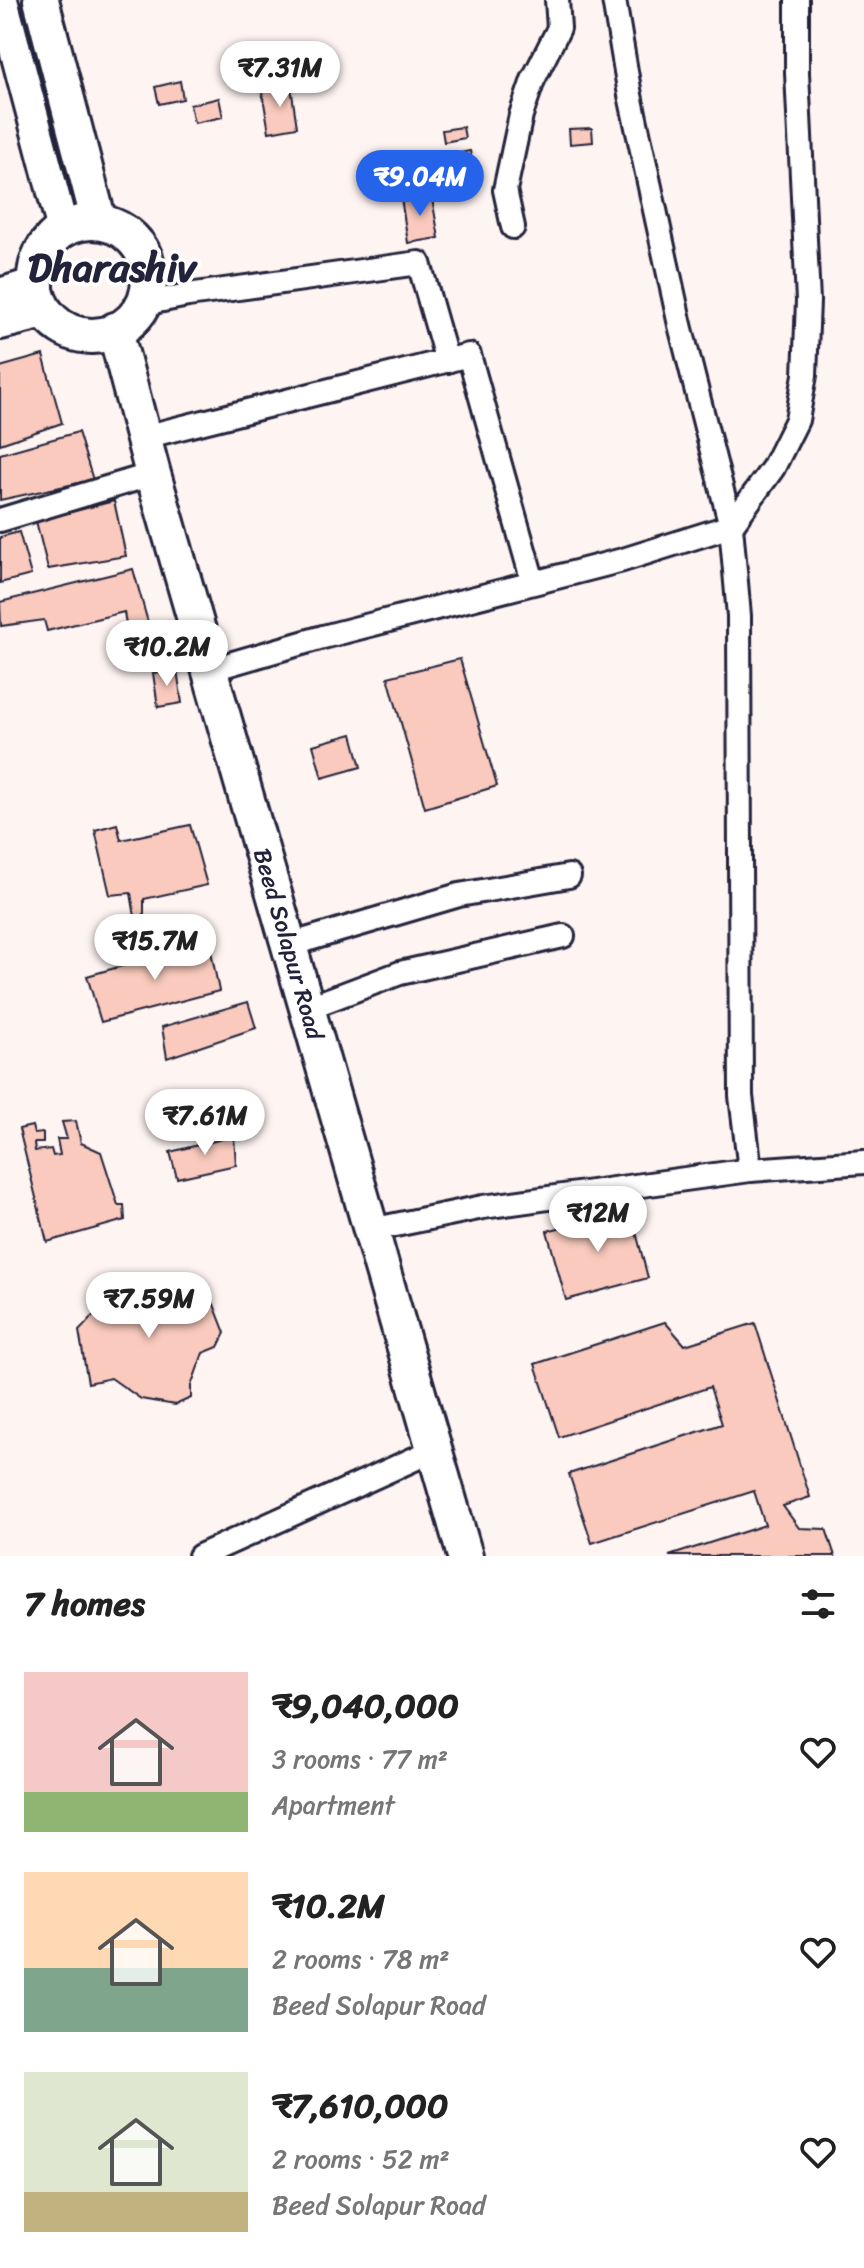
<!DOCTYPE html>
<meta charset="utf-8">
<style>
:root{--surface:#fff;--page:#f6f6f6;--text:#222;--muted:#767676;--accent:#2563eb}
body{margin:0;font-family:Sriracha,sans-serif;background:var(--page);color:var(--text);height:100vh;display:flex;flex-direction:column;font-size:30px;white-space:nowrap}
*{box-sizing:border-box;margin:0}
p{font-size:26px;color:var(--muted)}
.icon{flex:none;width:44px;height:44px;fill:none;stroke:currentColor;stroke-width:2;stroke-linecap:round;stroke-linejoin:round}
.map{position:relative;height:1556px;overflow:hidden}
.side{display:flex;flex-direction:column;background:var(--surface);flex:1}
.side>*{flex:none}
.price{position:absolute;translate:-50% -68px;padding:0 18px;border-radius:28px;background:#fff;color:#222;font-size:26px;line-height:52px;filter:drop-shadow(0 2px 4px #0008)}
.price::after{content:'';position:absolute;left:50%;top:48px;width:24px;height:18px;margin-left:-12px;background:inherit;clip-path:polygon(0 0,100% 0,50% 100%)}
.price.active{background:var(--accent);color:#fff}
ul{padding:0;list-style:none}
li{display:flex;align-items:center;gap:24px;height:200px;padding:0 24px}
li span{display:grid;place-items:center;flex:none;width:224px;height:160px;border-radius:0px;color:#555}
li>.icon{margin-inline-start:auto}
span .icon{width:96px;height:96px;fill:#fffc;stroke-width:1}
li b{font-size:34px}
h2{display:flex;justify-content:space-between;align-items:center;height:96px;padding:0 24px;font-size:34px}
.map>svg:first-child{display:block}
.building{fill:#f9cabd;stroke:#22223b;stroke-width:2}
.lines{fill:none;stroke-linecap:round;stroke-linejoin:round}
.minor-casing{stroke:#22223b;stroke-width:28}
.secondary-casing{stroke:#22223b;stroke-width:36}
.primary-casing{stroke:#22223b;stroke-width:40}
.minor{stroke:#fff;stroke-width:22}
.secondary{stroke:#fff;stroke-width:30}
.primary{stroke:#fff;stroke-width:34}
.labels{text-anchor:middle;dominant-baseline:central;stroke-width:7;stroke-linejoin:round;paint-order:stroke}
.street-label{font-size:24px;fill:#22223b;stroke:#fff}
.town-label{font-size:40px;font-weight:bold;fill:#22223b;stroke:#fff}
</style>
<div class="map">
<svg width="864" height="1556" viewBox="0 0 864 1556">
<rect width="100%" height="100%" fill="#fef4f2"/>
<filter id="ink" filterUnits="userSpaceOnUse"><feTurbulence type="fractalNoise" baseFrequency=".0125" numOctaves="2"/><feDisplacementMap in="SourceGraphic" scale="16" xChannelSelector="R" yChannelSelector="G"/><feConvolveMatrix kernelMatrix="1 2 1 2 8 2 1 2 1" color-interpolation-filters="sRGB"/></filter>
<g filter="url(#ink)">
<g class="building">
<polygon points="180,81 183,99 159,104 155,87"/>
<polygon points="291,87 297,127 269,132 262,91"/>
<polygon points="219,98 223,117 194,123 190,105"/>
<polygon points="463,127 465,138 444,142 442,130"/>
<polygon points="592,128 593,142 570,144 569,129"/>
<polygon points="470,151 477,184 437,192 431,159"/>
<polygon points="431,193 439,238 408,243 401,198"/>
<polygon points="43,355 62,423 0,444 0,367"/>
<polygon points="78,432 93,480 0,500 0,454"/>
<polygon points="114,501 126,556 48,569 36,521"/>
<polygon points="19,532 31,575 0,583 0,537"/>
<polygon points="133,569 149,626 127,631 124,612 47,631 44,620 1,626 0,602"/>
<polygon points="460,659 497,786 425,808 388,677"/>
<polygon points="177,670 182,703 158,707 153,673"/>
<polygon points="352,734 361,767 322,778 313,745"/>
<polygon points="117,824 121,840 190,825 207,885 144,899 144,920 136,923 131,893 110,895 95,830"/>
<polygon points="209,941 219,991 101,1022 87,976"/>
<polygon points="248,1002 256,1028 167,1058 162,1027"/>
<polygon points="76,1121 81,1143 101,1152 118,1205 124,1205 125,1220 47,1242 19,1129 32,1126 34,1134 43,1133 43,1143 34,1143 35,1151 51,1149 53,1156 60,1155 57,1139 67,1139 62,1122"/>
<polygon points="234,1136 236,1165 177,1178 170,1152"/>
<polygon points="630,1209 648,1278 566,1300 547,1231"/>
<polygon points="148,1274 182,1303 213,1302 225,1333 218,1347 203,1353 191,1386 191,1398 175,1405 141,1399 111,1378 88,1383 79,1331 109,1299 105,1283 129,1275"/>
<polygon points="665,1322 685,1345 755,1323 810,1497 783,1506 799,1528 826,1529 835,1556 669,1556 765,1525 754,1491 592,1543 569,1474 722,1424 710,1387 559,1437 535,1364"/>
</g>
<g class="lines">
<g class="minor-casing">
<g id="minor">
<polyline points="513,227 505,190 521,115 533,80 559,28 557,0"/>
<polyline points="143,304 188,295 419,263 447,361"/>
<polyline points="144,437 469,355 533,582"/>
<polyline points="0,520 153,474"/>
<polyline points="209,670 323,637 623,560 731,526 773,468 797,420 805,375 808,301 797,73 797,0"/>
<polyline points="289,945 459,895 569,876"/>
<polyline points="307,1008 400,973 563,936"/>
<polyline points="750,1170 864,1162"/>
<polyline points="371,1230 483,1207 750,1170 741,1096 739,616 731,526 680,325 630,95 614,0"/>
<polyline points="200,1556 434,1450"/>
</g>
</g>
<g class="secondary-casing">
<polyline id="secondary" points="2,0 63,230"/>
</g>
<g class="primary-casing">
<g id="primary">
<polyline points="41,0 99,222"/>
<circle cx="92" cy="279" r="57"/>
<polyline points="0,296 36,285"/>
<polyline points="0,322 44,311"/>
<path id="s1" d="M 115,330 L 153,474 L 465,1556"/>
</g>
</g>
<use href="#minor" class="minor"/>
<use href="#secondary" class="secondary"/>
<use href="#primary" class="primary"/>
</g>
</g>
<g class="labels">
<g class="street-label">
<text stroke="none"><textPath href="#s1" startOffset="638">Beed Solapur Road</textPath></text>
</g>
<g class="town-label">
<text x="112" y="267">Dharashiv</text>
</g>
</g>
</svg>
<b class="price" style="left:280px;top:109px">₹7.31M</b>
<b class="price active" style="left:420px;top:218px">₹9.04M</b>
<b class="price" style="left:167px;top:688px">₹10.2M</b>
<b class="price" style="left:155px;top:982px">₹15.7M</b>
<b class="price" style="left:205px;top:1157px">₹7.61M</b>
<b class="price" style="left:598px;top:1254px">₹12M</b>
<b class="price" style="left:149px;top:1340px">₹7.59M</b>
</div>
<section class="side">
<h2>7 homes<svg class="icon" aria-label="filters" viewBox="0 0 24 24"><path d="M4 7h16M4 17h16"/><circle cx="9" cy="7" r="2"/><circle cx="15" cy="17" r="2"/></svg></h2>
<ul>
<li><span style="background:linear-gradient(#f6c9c9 75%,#8fb573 0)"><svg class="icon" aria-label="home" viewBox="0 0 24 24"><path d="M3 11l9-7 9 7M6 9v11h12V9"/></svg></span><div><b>₹9,040,000</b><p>3 rooms · 77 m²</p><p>Apartment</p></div><svg class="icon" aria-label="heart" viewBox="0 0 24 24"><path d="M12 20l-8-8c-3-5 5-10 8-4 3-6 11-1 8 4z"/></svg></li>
<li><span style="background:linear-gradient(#ffd9b3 60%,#7fa58c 0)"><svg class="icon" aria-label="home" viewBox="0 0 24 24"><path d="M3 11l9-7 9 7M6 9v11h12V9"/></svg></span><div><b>₹10.2M</b><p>2 rooms · 78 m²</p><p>Beed Solapur Road</p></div><svg class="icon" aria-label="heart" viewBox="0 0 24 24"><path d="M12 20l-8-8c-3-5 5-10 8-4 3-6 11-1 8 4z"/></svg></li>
<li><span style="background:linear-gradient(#dfe7d0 75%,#c2b280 0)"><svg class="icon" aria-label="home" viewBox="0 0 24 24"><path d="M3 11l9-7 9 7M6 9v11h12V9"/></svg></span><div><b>₹7,610,000</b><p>2 rooms · 52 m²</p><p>Beed Solapur Road</p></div><svg class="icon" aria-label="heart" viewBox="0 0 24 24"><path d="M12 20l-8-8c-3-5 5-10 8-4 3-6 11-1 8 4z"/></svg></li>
</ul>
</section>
